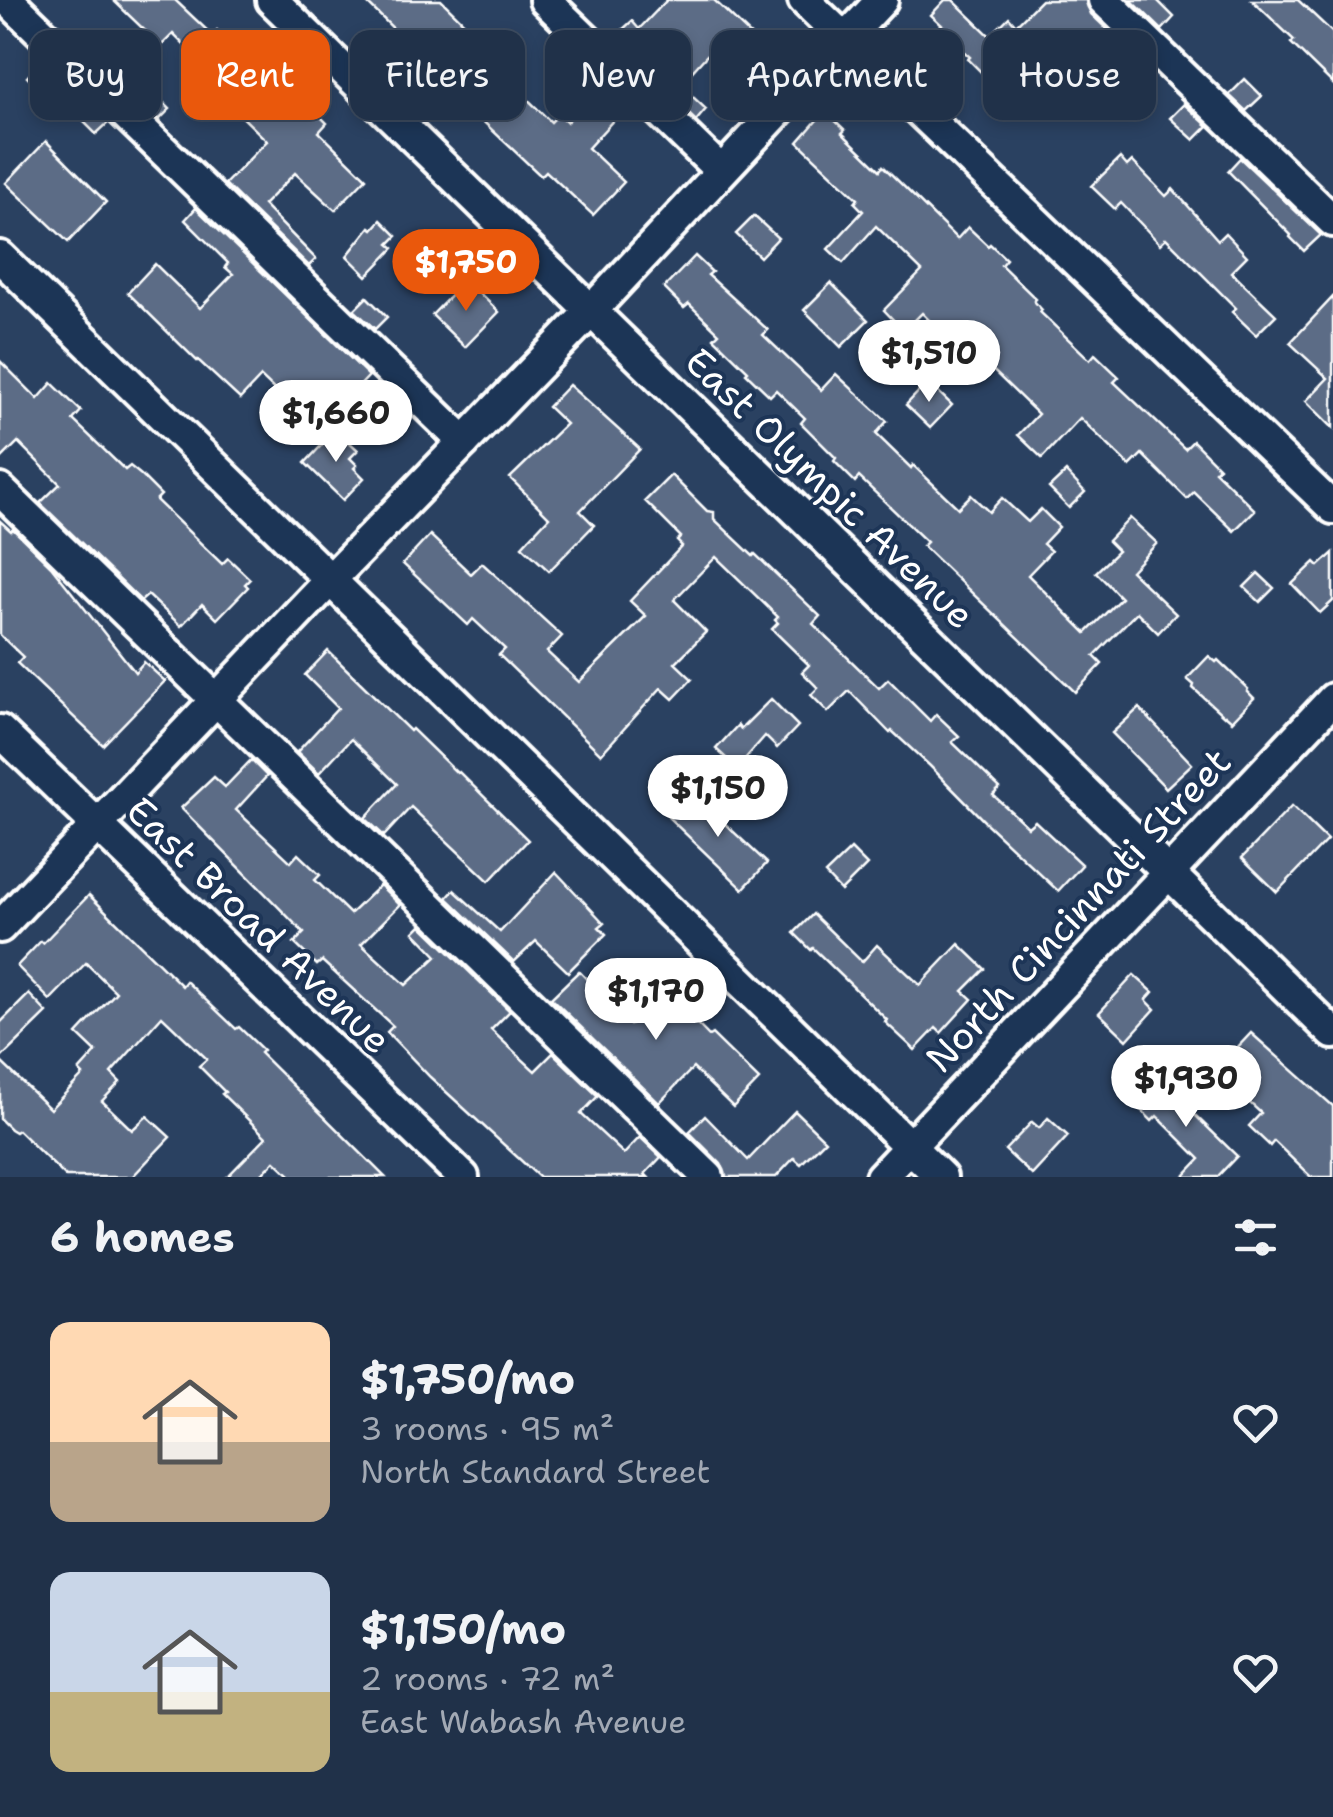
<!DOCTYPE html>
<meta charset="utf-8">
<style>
:root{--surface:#203149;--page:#283950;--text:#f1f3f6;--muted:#a2a9b4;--line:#3d4c61;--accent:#ea580c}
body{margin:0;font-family:"Shantell Sans",sans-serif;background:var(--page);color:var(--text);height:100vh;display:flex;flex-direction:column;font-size:38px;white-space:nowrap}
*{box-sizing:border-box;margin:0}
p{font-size:32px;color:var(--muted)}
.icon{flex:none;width:55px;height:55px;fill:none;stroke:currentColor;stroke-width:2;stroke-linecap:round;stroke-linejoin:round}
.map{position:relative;height:1177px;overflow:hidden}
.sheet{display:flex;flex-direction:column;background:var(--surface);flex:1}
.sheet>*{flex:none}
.guide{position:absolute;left:30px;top:30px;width:1275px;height:90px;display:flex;gap:20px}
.price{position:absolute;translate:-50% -85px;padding:0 22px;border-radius:35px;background:#fff;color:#222;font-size:32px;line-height:65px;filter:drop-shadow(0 2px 5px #0008)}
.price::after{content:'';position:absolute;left:50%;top:60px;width:30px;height:22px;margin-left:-15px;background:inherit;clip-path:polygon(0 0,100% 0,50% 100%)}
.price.selected{background:var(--accent);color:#fff}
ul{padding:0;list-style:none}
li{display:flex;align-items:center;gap:30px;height:250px;padding:0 50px}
li span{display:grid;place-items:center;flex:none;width:280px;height:200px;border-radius:20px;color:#555}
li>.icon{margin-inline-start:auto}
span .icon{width:120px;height:120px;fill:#fffc;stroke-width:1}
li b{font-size:42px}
h2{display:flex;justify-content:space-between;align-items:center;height:120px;padding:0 50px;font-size:42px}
.pill{padding:0 35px;border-radius:20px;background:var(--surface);box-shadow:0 5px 15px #0003,0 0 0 2px var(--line);font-size:35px;line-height:90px}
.pill.selected{background:var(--accent);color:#fff}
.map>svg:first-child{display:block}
.building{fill:#5b6c86;stroke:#fff;stroke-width:2.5}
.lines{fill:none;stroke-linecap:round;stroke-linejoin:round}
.minor-casing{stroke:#fff;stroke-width:38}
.minor{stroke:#1d3557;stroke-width:30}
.labels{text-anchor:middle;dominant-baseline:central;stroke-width:8;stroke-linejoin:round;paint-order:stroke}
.street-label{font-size:38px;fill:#fff;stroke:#1d3557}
</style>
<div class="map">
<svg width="1333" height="1177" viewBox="0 0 1333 1177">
<rect width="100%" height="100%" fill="#2a4161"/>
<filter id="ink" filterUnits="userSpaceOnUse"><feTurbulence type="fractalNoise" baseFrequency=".01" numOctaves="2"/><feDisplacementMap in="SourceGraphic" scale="20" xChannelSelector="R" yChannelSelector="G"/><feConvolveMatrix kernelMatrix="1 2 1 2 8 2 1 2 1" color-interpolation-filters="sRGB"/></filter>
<g filter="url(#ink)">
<g class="building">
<polygon points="113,0 175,0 212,35 217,30 305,115 312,108 327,123 319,132 366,178 335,210 295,173 263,205 316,259 309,266 225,184 267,141 225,100 232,93 173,34 161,46"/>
<polygon points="364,0 441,0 490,48 483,56 551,122 559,114 567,122 594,93 557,56 566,47 627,105 588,148 624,182 593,215 546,171 541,176 473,112 479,106 414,44 412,47"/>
<polygon points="667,0 714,0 759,43 728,75 707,55 680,85 706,109 696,121 612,39 632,21 639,29"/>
<polygon points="945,0 953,0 990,36 1009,17 1016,25 1041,0 1086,0 1091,14 1130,51 1111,71 1067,31 1004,95 968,59 970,57 941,30 944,27 931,15"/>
<polygon points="1131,0 1157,0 1174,17 1162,30"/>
<polygon points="1252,0 1298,0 1333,33 1333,84 1291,43 1294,40"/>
<polygon points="43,60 108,123 96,134 55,93 49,99 27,77"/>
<polygon points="128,67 170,109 159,120 117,79"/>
<polygon points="1245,79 1262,96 1246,111 1229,95"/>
<polygon points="1184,104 1208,126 1194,140 1170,118"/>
<polygon points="825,111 845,130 842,133 880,170 883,166 957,239 968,227 988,246 990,244 1006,259 1001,265 1036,299 1034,301 1042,310 1040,312 1090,360 1095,354 1119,377 1114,382 1185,449 1193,441 1219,467 1215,471 1255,510 1234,531 1194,492 1187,499 1142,454 1130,466 1080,418 1042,458 1018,435 1038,414 971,349 965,356 922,313 904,331 884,310 922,271 876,226 843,263 828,249 863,211 855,203 858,199 798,142"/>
<polygon points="46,141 106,202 68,242 6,183"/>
<polygon points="1120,158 1127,166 1132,161 1166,196 1173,189 1218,240 1225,233 1247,256 1231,272 1276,315 1256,335 1232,312 1236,308 1166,238 1160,244 1121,203 1115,209 1091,186"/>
<polygon points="1240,158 1321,235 1304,251 1290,237 1291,235 1228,171"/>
<polygon points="196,208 369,376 317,430 261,377 240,399 198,360 197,361 128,293 155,264 200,308 233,274 225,267 228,263 185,220"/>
<polygon points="754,216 778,238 760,257 736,234"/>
<polygon points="381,220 397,236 389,244 394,248 367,276 347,256 370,227 373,229"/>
<polygon points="695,256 712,272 708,275 768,330 763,335 821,390 836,374 887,421 876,434 911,468 913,465 958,508 971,495 989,512 1002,498 1028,522 1041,509 1059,527 1043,544 1051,551 1028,575 1086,633 1121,598 1096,572 1118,551 1108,541 1130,518 1157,543 1131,571 1176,614 1158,633 1137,612 1094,656 1102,664 1075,692 923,546 927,542 859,477 855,482 834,461 836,458 801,423 805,418 776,390 770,396 746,373 748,371 714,338 719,333 689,304 684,308 664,288"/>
<polygon points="466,280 499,312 465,347 432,315"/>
<polygon points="831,283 868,320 841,347 804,310"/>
<polygon points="367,297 387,317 375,329 354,310"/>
<polygon points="1333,297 1333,428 1306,401 1328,378 1290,343"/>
<polygon points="0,361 38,399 52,383 81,411 73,420 125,470 130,466 141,475 161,495 156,500 222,564 228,558 250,579 245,584 248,587 217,619 202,604 181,626 148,595 141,601 40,503 60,484 18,442 0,460"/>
<polygon points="928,382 952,405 930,428 906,405"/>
<polygon points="569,385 640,449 580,511 594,525 549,571 522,546 549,517 510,478 566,424 548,407"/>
<polygon points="336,430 358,450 350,458 357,465 354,468 364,478 343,500 305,463"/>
<polygon points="1066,472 1085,492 1069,508 1049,488"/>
<polygon points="671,475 707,511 714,512 714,519 753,556 755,554 820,616 813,624 879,688 888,679 930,721 936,714 959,736 952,742 1000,788 993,795 1028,827 1035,821 1082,865 1058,891 987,824 930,766 892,731 890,733 849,691 828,712 811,695 818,688 802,672 809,665 772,629 778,623 775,620 778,617 716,557 674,600 706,632 675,663 692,679 673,699 661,688 601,754 499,655 505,649 473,619 468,625 403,564 430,535 471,574 482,563 562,636 547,652 579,682 646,616 630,601 682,546 677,541 681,537 645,501"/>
<polygon points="0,521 11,531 13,529 51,566 135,672 144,662 165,681 103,745 17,663 23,657 0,635"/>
<polygon points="1333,553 1333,601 1320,613 1292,584 1315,562 1319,566"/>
<polygon points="1258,573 1274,588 1260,602 1244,587"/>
<polygon points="328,651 410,731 412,729 457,773 459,772 528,840 489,881 411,807 384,836 365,818 397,784 351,739 319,773 297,752 338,708 305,675"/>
<polygon points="1209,656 1216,662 1218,660 1248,689 1247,691 1254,698 1232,721 1225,715 1224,716 1193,688 1194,685 1187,679"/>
<polygon points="771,699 798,726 777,748 765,736 737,768 716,749 738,725 741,729"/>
<polygon points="1139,708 1192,764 1166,788 1112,733"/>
<polygon points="251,760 267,776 236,810 291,862 298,854 320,875 315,880 350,914 380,885 400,905 361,944 406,985 437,956 414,932 421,925 510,1011 491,1030 535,1071 553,1053 598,1096 581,1114 624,1154 640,1137 661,1157 645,1174 648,1177 539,1177 430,1077 387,1032 393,1026 322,961 317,965 294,943 304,933 181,808 214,777 225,787"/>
<polygon points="691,792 767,863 743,889 668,817"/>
<polygon points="1292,806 1327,840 1277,892 1242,858"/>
<polygon points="851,849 867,865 841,891 825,874"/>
<polygon points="556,872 604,923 599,927 606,934 568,972 536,941 514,962 447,898 454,890 500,932"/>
<polygon points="89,895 182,986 186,981 236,1029 239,1027 263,1050 260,1053 385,1177 292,1177 275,1161 259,1177 227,1177 266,1137 222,1094 225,1092 199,1066 207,1059 162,1016 111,1073 120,1082 102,1101 132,1130 147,1116 170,1137 132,1177 66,1177 18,1130 15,1132 10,1129 0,1119 0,1061 50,1109 83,1075 79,1071 96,1052 77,1034 116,992 86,963 50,1000 17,966 41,941 43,943"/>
<polygon points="813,914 862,962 877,945 920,985 959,944 985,969 963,991 972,999 941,1033 936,1028 915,1050 885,1022 887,1020 845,979 813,948 811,950 794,933"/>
<polygon points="579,971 630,1025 664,990 709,1036 712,1034 759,1080 733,1107 693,1068 659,1103 551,998"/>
<polygon points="1134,975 1153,992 1146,1000 1155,1009 1127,1040 1099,1013"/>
<polygon points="29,994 47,1013 0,1059 0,1023"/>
<polygon points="1251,1033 1333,1106 1333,1177 1311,1177 1274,1141 1270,1146 1249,1126 1261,1113 1217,1073 1222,1068 1220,1066"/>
<polygon points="1156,1077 1237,1156 1217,1177 1183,1177 1200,1159 1157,1116 1152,1121 1132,1101"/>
<polygon points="795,1111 825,1140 801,1164 794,1158 776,1177 726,1177 721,1164 689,1132 705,1116 748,1160"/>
<polygon points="1048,1118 1068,1136 1032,1175 1005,1150 1032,1122 1039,1128"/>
</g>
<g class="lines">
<g class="minor-casing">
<g id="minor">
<polyline points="8,0 464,442"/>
<polyline points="272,0 1333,1033"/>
<polyline points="545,0 721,171"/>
<polyline points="804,0 1333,508"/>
<polyline points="1104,0 1333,221"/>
<polyline points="0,257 941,1177"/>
<polyline points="0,490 708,1177"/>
<polyline points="0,731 463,1177"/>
<polyline points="0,927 330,580 591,311 882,0"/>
<polyline points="881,1177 1333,699"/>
</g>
</g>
<use href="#minor" class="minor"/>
</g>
</g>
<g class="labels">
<g class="street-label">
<text transform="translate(830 488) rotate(44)">East Olympic Avenue</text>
<text transform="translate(1078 910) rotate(-47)">North Cincinnati Street</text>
<text transform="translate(259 925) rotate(44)">East Broad Avenue</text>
</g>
</g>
</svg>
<b class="price selected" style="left:466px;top:314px">$1,750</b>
<b class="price" style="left:929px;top:405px">$1,510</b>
<b class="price" style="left:336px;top:465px">$1,660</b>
<b class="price" style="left:718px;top:840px">$1,150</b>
<b class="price" style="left:656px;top:1043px">$1,170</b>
<b class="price" style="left:1186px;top:1130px">$1,930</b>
<div class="guide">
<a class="pill">Buy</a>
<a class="pill selected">Rent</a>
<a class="pill">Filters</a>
<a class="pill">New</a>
<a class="pill">Apartment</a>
<a class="pill">House</a>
</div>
</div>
<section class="sheet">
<h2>6 homes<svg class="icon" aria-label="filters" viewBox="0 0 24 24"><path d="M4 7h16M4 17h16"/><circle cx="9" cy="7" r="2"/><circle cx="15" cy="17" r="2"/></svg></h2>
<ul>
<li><span style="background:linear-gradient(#ffd9b3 60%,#b9a48a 0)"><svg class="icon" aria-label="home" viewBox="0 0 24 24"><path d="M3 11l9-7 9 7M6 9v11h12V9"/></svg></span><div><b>$1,750/mo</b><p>3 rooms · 95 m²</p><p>North Standard Street</p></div><svg class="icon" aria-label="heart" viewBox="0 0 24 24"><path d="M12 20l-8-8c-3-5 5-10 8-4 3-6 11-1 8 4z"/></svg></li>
<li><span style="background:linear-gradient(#c9d6e8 60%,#c2b280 0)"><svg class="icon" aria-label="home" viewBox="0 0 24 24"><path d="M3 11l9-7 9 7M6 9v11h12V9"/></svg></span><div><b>$1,150/mo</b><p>2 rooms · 72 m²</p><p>East Wabash Avenue</p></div><svg class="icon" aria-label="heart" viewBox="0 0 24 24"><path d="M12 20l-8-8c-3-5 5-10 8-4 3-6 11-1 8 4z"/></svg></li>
</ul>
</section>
